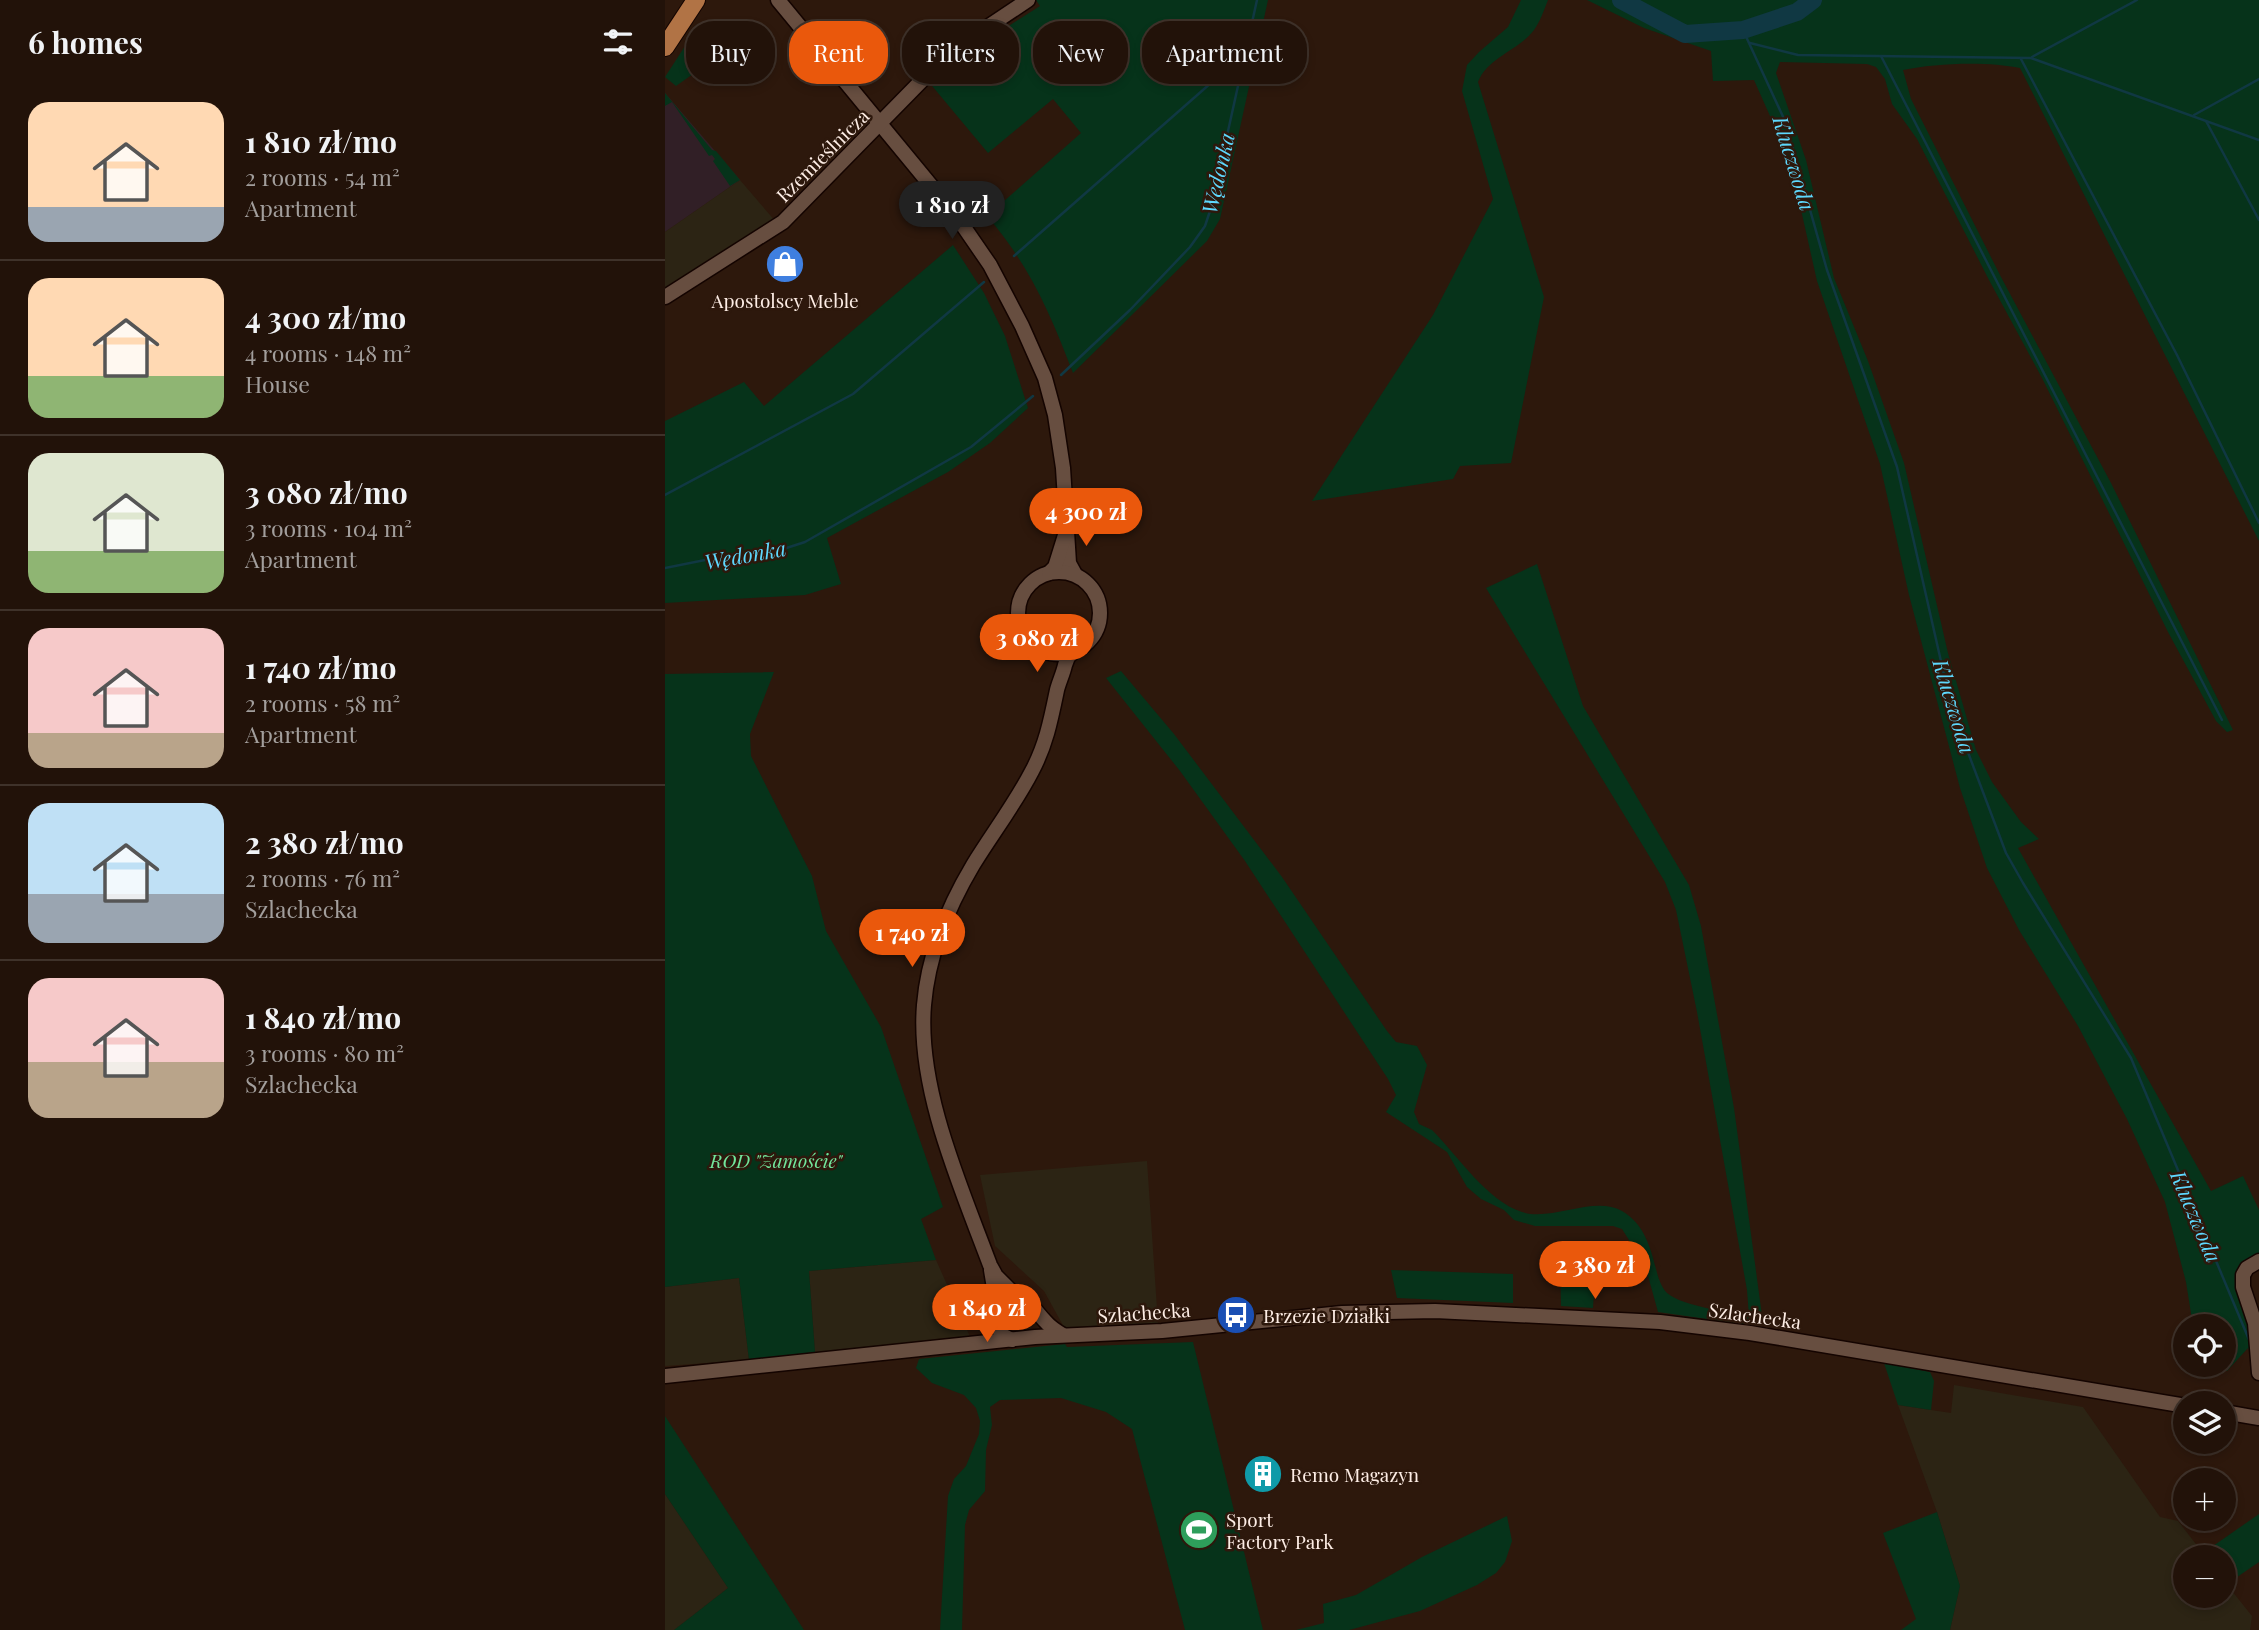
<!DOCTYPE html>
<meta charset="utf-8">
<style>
:root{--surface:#221209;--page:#2e2017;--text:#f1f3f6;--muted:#a29e9c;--line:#3f322a;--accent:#ea580c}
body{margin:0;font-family:"Playfair Display",serif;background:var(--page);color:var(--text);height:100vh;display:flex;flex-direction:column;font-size:26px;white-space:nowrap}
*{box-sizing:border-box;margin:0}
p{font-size:23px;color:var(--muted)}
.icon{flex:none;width:38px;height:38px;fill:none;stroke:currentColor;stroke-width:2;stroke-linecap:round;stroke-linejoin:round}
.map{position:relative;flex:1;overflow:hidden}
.panel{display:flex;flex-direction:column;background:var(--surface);width:665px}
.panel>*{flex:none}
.hud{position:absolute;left:21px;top:21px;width:665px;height:63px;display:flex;gap:14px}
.buttons{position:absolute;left:1508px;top:1314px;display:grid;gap:14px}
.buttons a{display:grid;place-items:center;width:63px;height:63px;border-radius:50%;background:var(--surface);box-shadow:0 4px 10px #0003,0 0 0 2px var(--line);font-size:35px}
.price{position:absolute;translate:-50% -60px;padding:0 16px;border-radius:24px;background:var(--accent);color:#fff;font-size:23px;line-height:46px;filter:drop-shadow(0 2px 4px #0008)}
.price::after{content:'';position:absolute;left:50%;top:42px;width:21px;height:16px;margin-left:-10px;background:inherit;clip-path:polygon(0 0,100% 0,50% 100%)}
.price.selected{background:#222;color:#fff}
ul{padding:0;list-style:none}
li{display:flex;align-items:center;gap:21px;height:175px;padding:0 28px}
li+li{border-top:2px solid var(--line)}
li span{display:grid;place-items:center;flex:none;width:196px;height:140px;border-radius:21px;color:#555}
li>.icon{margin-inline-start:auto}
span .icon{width:84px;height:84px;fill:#fffc;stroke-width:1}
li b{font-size:30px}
h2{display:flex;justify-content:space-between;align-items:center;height:84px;padding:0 28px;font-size:30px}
.chip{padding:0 24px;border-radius:28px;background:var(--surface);box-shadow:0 4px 10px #0003,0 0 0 2px var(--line);font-size:24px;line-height:63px}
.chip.selected{background:var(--accent);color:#fff}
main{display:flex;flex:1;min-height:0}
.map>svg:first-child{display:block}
.commercial{fill:#311f26}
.industrial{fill:#2c2414}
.green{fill:#06331a}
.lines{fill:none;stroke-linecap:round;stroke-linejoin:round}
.stream{stroke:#103843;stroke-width:2.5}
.river{stroke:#103843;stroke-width:18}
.minor-casing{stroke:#140400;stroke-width:17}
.major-casing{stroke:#140400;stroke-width:20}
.minor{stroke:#674e40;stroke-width:14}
.major{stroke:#b17345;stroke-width:18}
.labels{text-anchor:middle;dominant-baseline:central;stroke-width:5;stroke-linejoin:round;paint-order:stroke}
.street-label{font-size:19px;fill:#fdede5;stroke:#2d180c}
.poi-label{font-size:19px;fill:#fdede5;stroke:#2d180c;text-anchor:start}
.park-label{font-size:19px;font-style:italic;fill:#72e69c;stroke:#2d180c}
.water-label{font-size:21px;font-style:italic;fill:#5ed8fd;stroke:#2d180c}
</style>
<main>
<section class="panel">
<h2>6 homes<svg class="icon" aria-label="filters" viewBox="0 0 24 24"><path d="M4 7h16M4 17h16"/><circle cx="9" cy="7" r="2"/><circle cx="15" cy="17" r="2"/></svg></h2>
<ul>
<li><span style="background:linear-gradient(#ffd9b3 75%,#9aa5b1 0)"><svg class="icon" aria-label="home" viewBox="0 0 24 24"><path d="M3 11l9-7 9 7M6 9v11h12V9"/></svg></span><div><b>1 810 zł/mo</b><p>2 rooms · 54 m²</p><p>Apartment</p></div></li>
<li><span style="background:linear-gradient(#ffd9b3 70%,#8fb573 0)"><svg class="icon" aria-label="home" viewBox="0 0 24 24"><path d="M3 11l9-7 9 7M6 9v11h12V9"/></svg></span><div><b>4 300 zł/mo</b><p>4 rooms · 148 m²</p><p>House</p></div></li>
<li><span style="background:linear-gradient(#dfe7d0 70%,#8fb573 0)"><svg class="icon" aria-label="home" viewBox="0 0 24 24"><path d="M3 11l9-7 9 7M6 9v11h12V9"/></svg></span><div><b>3 080 zł/mo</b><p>3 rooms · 104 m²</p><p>Apartment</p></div></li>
<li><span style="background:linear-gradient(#f6c9c9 75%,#b9a48a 0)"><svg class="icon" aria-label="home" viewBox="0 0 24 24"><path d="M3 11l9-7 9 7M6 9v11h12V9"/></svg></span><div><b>1 740 zł/mo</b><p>2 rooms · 58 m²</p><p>Apartment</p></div></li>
<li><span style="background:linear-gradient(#bfe0f5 65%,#9aa5b1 0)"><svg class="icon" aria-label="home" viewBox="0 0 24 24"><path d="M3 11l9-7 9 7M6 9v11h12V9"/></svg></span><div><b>2 380 zł/mo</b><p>2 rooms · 76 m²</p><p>Szlachecka</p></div></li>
<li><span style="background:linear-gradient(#f6c9c9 60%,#b9a48a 0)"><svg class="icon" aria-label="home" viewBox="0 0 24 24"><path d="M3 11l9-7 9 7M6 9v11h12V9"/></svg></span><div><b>1 840 zł/mo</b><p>3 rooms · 80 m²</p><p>Szlachecka</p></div></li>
</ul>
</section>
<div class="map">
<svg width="1594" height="1630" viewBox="0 0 1594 1630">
<rect width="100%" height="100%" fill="#2d180c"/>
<polygon class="commercial" points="0,93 75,180 0,232"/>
<g class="industrial">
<polygon points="75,180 111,222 0,290 0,232"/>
<polygon points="482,1161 493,1323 400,1329 379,1291 330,1246 315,1175"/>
<polygon points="271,1260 306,1339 150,1352 144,1271"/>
<polygon points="74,1278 84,1360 0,1366 0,1287"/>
<polygon points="1289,1385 1418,1407 1495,1517 1513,1521 1541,1557 1521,1558 1521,1596 1559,1596 1559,1581 1587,1616 1585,1630 1285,1630 1295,1586 1272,1512 1233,1405 1286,1413"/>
<polygon points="0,1494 63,1588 9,1630 0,1630"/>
</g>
<g class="green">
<path d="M 371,0 L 603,0 L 555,219 L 542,241 L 408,373 C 385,313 365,266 322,216 L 416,133 L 388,99 L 323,153 L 263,81 L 291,54 L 338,22 L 342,27 L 375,6 Z"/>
<path d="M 856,0 L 883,0 C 879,10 875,22 869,30 C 853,51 823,57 813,82 L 879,297 L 846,463 L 795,466 L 788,479 L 647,501 L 768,315 L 828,199 L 797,91 L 802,65 L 814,52 L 843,27 Z"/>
<path d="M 922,0 L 1594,0 L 1594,541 L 1355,68 C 1323,61 1270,63 1238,70 L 1246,99 L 1336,277 L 1446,483 L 1568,730 L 1562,732 L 1551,721 L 1503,632 L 1377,378 L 1324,280 L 1252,139 L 1227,104 L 1220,79 L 1211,67 L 1202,64 L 1115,62 L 1111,73 L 1141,160 L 1169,278 L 1203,361 L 1239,463 L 1283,653 L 1311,750 L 1327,782 L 1356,822 L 1374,839 L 1353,848 L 1546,1191 L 1578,1176 L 1594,1210 L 1594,1258 L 1570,1275 L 1587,1334 L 1589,1366 L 1583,1348 L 1562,1371 L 1542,1365 L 1559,1365 L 1559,1326 L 1528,1326 L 1521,1282 L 1500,1202 L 1462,1119 L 1413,1026 L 1354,930 L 1322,868 L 1295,788 L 1244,595 L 1215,464 L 1152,281 L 1134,201 L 1117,143 L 1089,80 L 1048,81 L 1046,51 L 979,28 Z"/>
<polygon points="35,23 68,60 56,66 45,62 11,86 0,77"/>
<polygon points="0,93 47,150 51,151 75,180 65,186 48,161 50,159 47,155 44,156 7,102 0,106"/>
<polygon points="288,245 319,293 340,336 363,408 325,443 283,472 162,538 176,584 140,595 0,603 0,421 79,382 99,406"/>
<path d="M 872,564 L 918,706 L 1024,885 L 1036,926 L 1069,1108 L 1098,1323 L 1085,1316 L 1084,1325 L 993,1312 L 980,1265 L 965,1263 L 964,1240 L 957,1229 L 948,1226 L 870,1226 L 849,1220 L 839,1210 L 816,1199 L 802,1187 L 782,1152 L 721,1112 L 731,1095 L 723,1079 L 580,861 L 515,771 L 441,678 L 456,671 L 509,734 L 617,877 L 722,1031 L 731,1042 L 752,1046 L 762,1065 L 749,1112 L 754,1124 L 767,1130 C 793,1156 822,1201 857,1212 C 886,1222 929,1195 957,1211 C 979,1224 985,1246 991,1269 C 993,1277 996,1287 1002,1293 C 1019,1307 1062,1311 1084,1316 L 1082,1290 L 1032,1012 L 1011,910 L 1000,882 L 821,588 Z"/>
<polygon points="109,672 85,734 86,756 147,876 161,931 216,1027 278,1207 256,1219 271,1260 144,1271 150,1352 84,1360 74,1278 0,1287 0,674"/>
<polygon points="895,1260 931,1262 928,1308 896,1306"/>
<polygon points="726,1270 848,1274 848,1303 732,1298"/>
<polygon points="528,1342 598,1630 520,1630 467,1429 441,1412 396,1398 335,1400 325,1407 327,1425 321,1450 320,1491 304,1510 300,1525 297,1630 275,1630 283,1496 289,1479 301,1466 314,1434 315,1421 311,1408 299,1395 267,1383 251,1368 254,1359 400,1344 402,1347"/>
<polygon points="1219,1363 1265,1372 1269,1381 1266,1410 1233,1405"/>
<polygon points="0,1416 139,1630 9,1630 63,1588 0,1494"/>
<polygon points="1272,1512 1295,1586 1285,1630 1236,1630 1251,1619 1218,1533"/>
<polygon points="1594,1514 1594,1562 1562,1584 1559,1581 1559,1558 1541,1557 1538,1553"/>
<polygon points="842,1516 847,1541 840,1562 831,1573 812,1585 755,1611 684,1630 631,1630 659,1623 658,1604 691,1595 757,1557"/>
</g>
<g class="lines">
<g class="stream">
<polyline points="1078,30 1120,121 1162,270 1232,467 1287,710 1341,853 1358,883 1466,1058 1585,1342"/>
<polyline points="1085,43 1133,55 1366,58 1594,140"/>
<polyline points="1216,56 1557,720"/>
<polyline points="1367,57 1472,0"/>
<polyline points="1356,59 1512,355 1594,523"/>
<polyline points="1529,115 1594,79"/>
<polyline points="1541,121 1594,220"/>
<polyline points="349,256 563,68"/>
<polyline points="396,375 465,310 525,247 540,226 546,208 592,0"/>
<polyline points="0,495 188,394 319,282"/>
<polyline points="0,568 75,553 106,553 140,542 306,447 368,396"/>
</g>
<polyline class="river" points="956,0 1020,34 1078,30 1132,12 1148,0"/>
<g class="minor-casing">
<g id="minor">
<polyline points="113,0 292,217 325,265 357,326 380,378 390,415 398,468 404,563 410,574"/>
<polyline points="0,297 118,222 267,70 294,46 363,0"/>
<circle cx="394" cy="613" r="41"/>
<polyline points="384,573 390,567 400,535"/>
<polyline points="1594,1261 1582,1268 1578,1275 1578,1287 1590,1323 1594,1373"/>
<polyline points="326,1270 333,1312 332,1326 337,1335 347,1340"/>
<path d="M 354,1299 L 331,1276 L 325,1265 C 296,1187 252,1089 259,1005 C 263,956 283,907 308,865 C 327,834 350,804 367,771 C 381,745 386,719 392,690 C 394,682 398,674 400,665 L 403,657 L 410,650"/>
<path d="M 333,1312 L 344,1300 C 364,1295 368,1309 380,1321 C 385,1327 391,1331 398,1335"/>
<polyline points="0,1376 370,1337 497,1331 677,1313 770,1311 995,1322 1085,1333 1521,1406"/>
<polyline points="1559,1412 1594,1418"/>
</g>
</g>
<g class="major-casing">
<polyline id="major" points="0,47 31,0"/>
</g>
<use href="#minor" class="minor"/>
<use href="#major" class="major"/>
</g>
<defs>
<g id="shop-disc" transform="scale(2.0125)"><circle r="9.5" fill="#3f7fe0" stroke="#2d180c"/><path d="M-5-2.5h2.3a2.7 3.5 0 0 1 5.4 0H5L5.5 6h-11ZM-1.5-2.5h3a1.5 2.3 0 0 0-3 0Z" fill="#fff"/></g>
<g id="bus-disc" transform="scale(2.0125)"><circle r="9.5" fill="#1a4fb4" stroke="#2d180c"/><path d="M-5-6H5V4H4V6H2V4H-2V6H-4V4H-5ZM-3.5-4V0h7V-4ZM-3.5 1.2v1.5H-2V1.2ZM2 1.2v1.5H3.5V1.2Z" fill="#fff"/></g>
<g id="building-disc" transform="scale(2.0125)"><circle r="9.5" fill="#0f9aa8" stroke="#2d180c"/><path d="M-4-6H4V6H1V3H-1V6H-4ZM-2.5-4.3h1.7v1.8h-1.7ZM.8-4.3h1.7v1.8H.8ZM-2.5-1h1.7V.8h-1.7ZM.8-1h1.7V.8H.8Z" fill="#fff"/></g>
<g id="stadium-disc" transform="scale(2.0125)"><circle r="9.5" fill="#2e9e5b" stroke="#2d180c"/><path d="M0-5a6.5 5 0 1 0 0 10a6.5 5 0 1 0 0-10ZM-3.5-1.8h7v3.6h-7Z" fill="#fff"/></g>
</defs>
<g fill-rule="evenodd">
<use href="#shop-disc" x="120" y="264"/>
<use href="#bus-disc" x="571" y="1315"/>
<use href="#building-disc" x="598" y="1474"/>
<use href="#stadium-disc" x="534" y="1530"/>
</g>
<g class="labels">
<g class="street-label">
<text transform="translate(157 155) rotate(-45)">Rzemieślnicza</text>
<text transform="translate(479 1312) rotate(-4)">Szlachecka</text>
<text transform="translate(1090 1315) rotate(8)">Szlachecka</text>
</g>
<g class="poi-label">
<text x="120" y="300" text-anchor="middle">Apostolscy Meble</text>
<text x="598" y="1315">Brzezie Działki</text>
<text x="625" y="1474">Remo Magazyn</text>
<text x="561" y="1519">Sport<tspan x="561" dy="22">Factory Park</tspan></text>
</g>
<g class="park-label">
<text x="111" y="1160">ROD "Zamoście"</text>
</g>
<g class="water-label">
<text transform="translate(1130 163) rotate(73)">Kluczwoda</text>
<text transform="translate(552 173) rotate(-77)">Wędonka</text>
<text transform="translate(80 554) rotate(-10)">Wędonka</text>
<text transform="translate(1290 706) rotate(73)">Kluczwoda</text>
<text transform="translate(1532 1216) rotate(67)">Kluczwoda</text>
</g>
</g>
</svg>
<div class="buttons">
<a><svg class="icon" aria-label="locate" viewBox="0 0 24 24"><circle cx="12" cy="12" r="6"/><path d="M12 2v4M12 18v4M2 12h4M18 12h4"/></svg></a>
<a><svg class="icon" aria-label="layers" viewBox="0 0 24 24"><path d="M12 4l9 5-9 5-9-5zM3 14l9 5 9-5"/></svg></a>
<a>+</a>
<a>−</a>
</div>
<b class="price selected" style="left:287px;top:241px">1 810 zł</b>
<b class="price" style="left:421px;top:548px">4 300 zł</b>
<b class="price" style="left:372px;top:674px">3 080 zł</b>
<b class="price" style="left:247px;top:969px">1 740 zł</b>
<b class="price" style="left:930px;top:1301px">2 380 zł</b>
<b class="price" style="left:322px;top:1344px">1 840 zł</b>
<div class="hud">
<a class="chip">Buy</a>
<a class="chip selected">Rent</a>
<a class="chip">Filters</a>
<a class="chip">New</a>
<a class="chip">Apartment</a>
</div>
</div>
</main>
